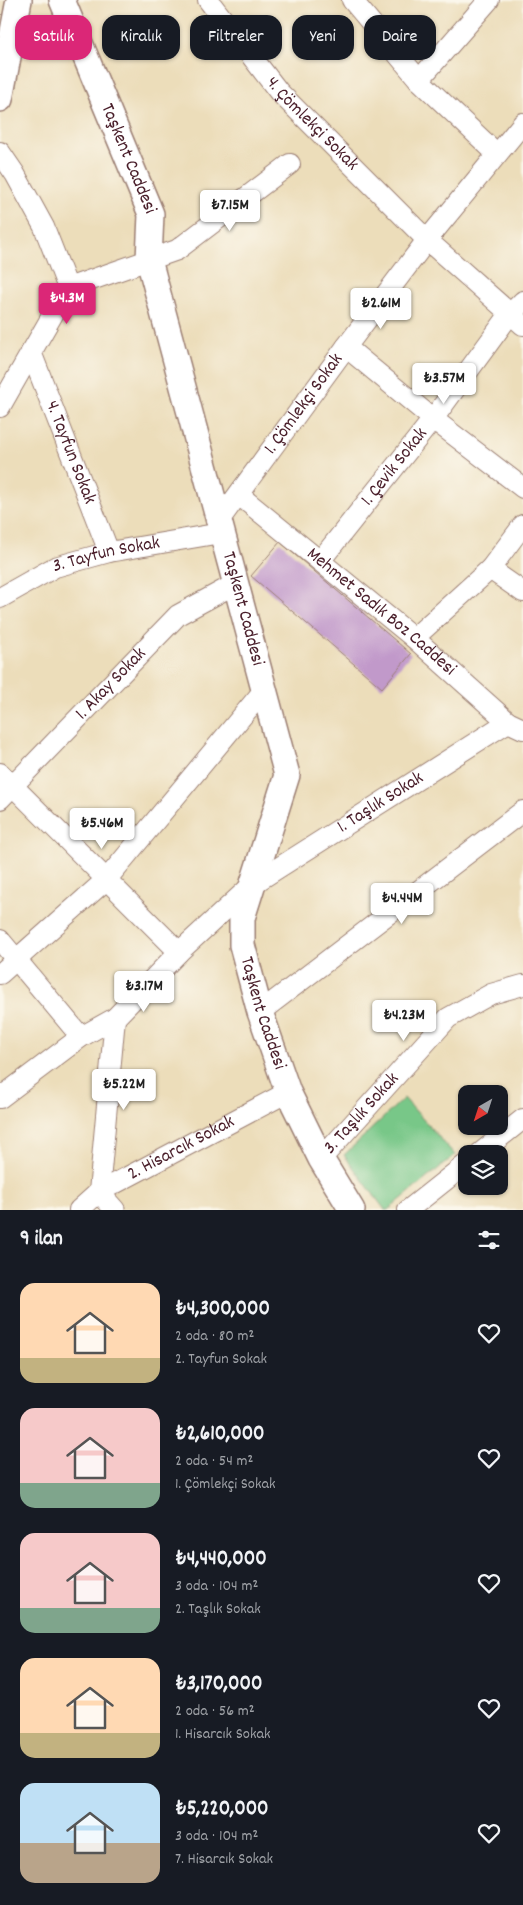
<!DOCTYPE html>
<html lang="tr">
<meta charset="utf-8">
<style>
:root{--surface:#171b24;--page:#20242c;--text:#f1f3f6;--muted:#9ea1a6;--accent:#db2777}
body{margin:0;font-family:Dekko,sans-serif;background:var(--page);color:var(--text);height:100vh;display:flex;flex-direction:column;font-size:19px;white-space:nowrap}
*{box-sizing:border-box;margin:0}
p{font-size:16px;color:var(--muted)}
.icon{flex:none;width:28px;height:28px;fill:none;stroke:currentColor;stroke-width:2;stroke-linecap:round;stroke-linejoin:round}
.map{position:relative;height:1210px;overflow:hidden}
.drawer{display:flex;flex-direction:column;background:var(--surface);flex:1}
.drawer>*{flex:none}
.top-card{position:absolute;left:15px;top:15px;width:494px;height:45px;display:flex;gap:10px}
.needle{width:32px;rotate:219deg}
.fabs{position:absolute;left:458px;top:1085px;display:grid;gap:10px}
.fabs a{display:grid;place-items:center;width:50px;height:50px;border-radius:10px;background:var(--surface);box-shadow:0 1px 4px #0004;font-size:25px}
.price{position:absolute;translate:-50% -42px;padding:0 11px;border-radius:5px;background:#fff;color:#222;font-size:16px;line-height:32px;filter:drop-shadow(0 1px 2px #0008)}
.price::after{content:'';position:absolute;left:50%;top:30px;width:15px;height:11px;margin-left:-8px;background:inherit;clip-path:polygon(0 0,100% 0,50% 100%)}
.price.selected{background:var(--accent);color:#fff}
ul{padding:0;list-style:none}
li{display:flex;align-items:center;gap:15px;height:125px;padding:0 20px}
li span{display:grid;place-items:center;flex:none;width:140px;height:100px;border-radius:15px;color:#555}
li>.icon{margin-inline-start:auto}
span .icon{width:60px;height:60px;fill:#fffc;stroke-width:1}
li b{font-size:21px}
h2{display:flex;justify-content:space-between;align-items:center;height:60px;padding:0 20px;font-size:21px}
.tag{padding:0 18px;border-radius:15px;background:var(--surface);box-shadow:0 1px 4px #0004;font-size:18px;line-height:45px}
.tag.selected{background:var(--accent);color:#fff}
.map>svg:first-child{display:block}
.green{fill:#78c788;stroke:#61735a}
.building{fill:#c199ca}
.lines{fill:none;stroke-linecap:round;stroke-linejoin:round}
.minor-casing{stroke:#9b7e72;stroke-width:22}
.tertiary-casing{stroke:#9b7e72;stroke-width:28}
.minor{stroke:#fff;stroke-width:20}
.tertiary{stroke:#fff;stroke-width:25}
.labels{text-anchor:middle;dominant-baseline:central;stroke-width:5;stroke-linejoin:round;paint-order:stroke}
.street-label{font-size:19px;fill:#4a1f2b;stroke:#fbf7ec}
</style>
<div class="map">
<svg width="523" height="1210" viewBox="0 0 523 1210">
<rect width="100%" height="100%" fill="#fbf7ec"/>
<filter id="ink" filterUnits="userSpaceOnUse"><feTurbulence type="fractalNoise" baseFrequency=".02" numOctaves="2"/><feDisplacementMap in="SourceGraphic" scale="10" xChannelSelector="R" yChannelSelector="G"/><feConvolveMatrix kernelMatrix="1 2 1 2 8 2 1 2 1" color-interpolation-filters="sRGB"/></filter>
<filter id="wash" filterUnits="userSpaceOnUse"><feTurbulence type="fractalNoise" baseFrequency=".0096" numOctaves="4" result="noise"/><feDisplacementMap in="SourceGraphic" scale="20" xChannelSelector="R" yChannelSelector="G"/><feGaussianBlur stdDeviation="1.12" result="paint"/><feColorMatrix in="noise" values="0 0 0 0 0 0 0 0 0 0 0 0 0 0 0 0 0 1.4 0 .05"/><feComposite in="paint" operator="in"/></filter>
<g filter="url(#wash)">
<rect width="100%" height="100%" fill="#ecddba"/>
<polygon class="green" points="404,1098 455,1155 388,1210 385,1210 344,1155"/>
<g id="blocks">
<polygon class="building" points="280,542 411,654 382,688 251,576"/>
</g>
</g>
<g filter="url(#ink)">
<use href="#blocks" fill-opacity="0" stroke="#9b7e72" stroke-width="1"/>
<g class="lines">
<g class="minor-casing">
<g id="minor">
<path id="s1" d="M 208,0 L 279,92 L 427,240 L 523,325"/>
<polyline points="352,0 419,80 497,154"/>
<polyline points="419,80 489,0"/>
<polyline points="0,152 15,174 44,227 68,288"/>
<polyline points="346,347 433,419 523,488"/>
<path id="s2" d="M 31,352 L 109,552"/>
<polyline points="0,407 68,288 177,250 290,164"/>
<path id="s3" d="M 239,495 L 414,638 L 508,722 L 523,729"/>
<path id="s4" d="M 218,522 L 346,347 L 427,240 L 523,123"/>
<path id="s5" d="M 320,561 L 433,419 L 510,314 L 523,301"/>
<polyline points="490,569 523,592"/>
<path id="s6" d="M 0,598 L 55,567 L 109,552 L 221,533"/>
<polyline points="414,638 490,569 523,525"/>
<polyline points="0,773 179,952"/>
<path id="s7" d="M 0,799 L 178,615 L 235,584"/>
<polyline points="0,940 81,1037"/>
<polyline points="0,974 107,879 264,690"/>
<polyline points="260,1012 523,811"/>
<path id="s8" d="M 0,1098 L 81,1037 L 115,1018 L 179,952 L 253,884 L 508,722"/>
<polyline points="479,1154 523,1119"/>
<path id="s9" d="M 321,1159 L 448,1018 L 491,994 L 523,985"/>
<path id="s10" d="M 79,1210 L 99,1192 L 288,1092"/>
<polyline points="115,1210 99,1192 115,1018"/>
<polyline points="408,1210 466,1164"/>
</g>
</g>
<g class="tertiary-casing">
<g id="tertiary">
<path id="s11" d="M 62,0 L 151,214 L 149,260 L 287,775 L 242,918 L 242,945 L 260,1012 L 288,1092 L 321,1159 L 352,1210"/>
<polyline points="0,99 19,0"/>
</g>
</g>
<use href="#minor" class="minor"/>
<use href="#tertiary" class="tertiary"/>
</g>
</g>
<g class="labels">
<g class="street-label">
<text stroke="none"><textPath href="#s1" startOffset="162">4. Çömlekçi Sokak</textPath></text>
<text stroke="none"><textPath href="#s11" startOffset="172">Taşkent Caddesi</textPath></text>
<text stroke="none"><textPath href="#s4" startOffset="146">1. Çömlekçi Sokak</textPath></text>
<text stroke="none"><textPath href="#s2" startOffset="108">4. Tayfun Sokak</textPath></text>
<text stroke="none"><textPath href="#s5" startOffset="120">1. Çevik Sokak</textPath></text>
<text stroke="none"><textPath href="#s6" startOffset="116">3. Tayfun Sokak</textPath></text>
<text stroke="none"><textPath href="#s11" startOffset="639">Taşkent Caddesi</textPath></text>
<text stroke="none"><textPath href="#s3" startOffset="184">Mehmet Sadık Boz Caddesi</textPath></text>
<text stroke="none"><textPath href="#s7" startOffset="160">1. Akay Sokak</textPath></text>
<text stroke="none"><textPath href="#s8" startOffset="484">1. Taşlık Sokak</textPath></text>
<text stroke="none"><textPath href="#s11" startOffset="1059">Taşkent Caddesi</textPath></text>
<text stroke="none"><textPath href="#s9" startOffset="61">3. Taşlık Sokak</textPath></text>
<text stroke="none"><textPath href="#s10" startOffset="120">2. Hisarcık Sokak</textPath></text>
</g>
</g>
</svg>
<div class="fabs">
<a><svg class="needle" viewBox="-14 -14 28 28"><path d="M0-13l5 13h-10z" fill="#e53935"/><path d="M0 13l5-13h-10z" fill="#9ea1a6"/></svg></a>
<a><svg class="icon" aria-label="layers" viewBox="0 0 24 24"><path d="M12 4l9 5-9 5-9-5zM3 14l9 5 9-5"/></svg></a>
</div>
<b class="price" style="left:230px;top:232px">₺7.15M</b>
<b class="price selected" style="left:67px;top:325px">₺4.3M</b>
<b class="price" style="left:381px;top:330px">₺2.61M</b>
<b class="price" style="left:444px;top:405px">₺3.57M</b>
<b class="price" style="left:102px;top:850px">₺5.46M</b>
<b class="price" style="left:402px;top:925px">₺4.44M</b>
<b class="price" style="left:144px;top:1013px">₺3.17M</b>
<b class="price" style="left:404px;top:1042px">₺4.23M</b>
<b class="price" style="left:124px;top:1111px">₺5.22M</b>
<div class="top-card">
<a class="tag selected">Satılık</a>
<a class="tag">Kiralık</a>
<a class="tag">Filtreler</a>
<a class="tag">Yeni</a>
<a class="tag">Daire</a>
</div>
</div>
<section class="drawer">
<h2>9 ilan<svg class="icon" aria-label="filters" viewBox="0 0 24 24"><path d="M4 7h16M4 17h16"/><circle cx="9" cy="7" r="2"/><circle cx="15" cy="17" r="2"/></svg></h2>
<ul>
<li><span style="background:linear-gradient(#ffd9b3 75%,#c2b280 0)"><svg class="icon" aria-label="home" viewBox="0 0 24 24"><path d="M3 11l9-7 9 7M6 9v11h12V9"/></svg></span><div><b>₺4,300,000</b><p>2 oda · 80 m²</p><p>2. Tayfun Sokak</p></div><svg class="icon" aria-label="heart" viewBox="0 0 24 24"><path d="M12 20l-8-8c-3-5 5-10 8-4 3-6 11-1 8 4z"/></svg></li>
<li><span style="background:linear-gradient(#f6c9c9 75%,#7fa58c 0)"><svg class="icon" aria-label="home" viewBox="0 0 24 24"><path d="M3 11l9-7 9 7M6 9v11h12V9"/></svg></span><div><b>₺2,610,000</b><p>2 oda · 54 m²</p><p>1. Çömlekçi Sokak</p></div><svg class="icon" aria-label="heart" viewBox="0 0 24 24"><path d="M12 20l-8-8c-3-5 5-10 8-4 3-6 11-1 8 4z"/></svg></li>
<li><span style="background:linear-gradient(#f6c9c9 75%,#7fa58c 0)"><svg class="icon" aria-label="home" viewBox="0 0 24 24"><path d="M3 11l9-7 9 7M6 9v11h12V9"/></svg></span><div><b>₺4,440,000</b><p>3 oda · 104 m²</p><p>2. Taşlık Sokak</p></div><svg class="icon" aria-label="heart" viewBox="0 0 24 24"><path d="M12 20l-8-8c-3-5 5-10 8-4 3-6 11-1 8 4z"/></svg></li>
<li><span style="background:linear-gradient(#ffd9b3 75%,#c2b280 0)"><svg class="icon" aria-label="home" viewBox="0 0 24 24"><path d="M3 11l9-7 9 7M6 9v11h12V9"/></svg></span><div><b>₺3,170,000</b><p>2 oda · 56 m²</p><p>1. Hisarcık Sokak</p></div><svg class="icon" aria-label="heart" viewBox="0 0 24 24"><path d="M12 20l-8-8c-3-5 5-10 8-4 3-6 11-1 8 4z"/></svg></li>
<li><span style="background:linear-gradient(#bfe0f5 60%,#b9a48a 0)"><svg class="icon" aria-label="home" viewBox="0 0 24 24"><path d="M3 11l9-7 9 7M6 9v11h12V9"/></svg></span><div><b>₺5,220,000</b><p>3 oda · 104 m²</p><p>7. Hisarcık Sokak</p></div><svg class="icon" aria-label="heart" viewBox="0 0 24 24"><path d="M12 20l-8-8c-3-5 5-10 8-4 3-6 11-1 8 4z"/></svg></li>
</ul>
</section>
